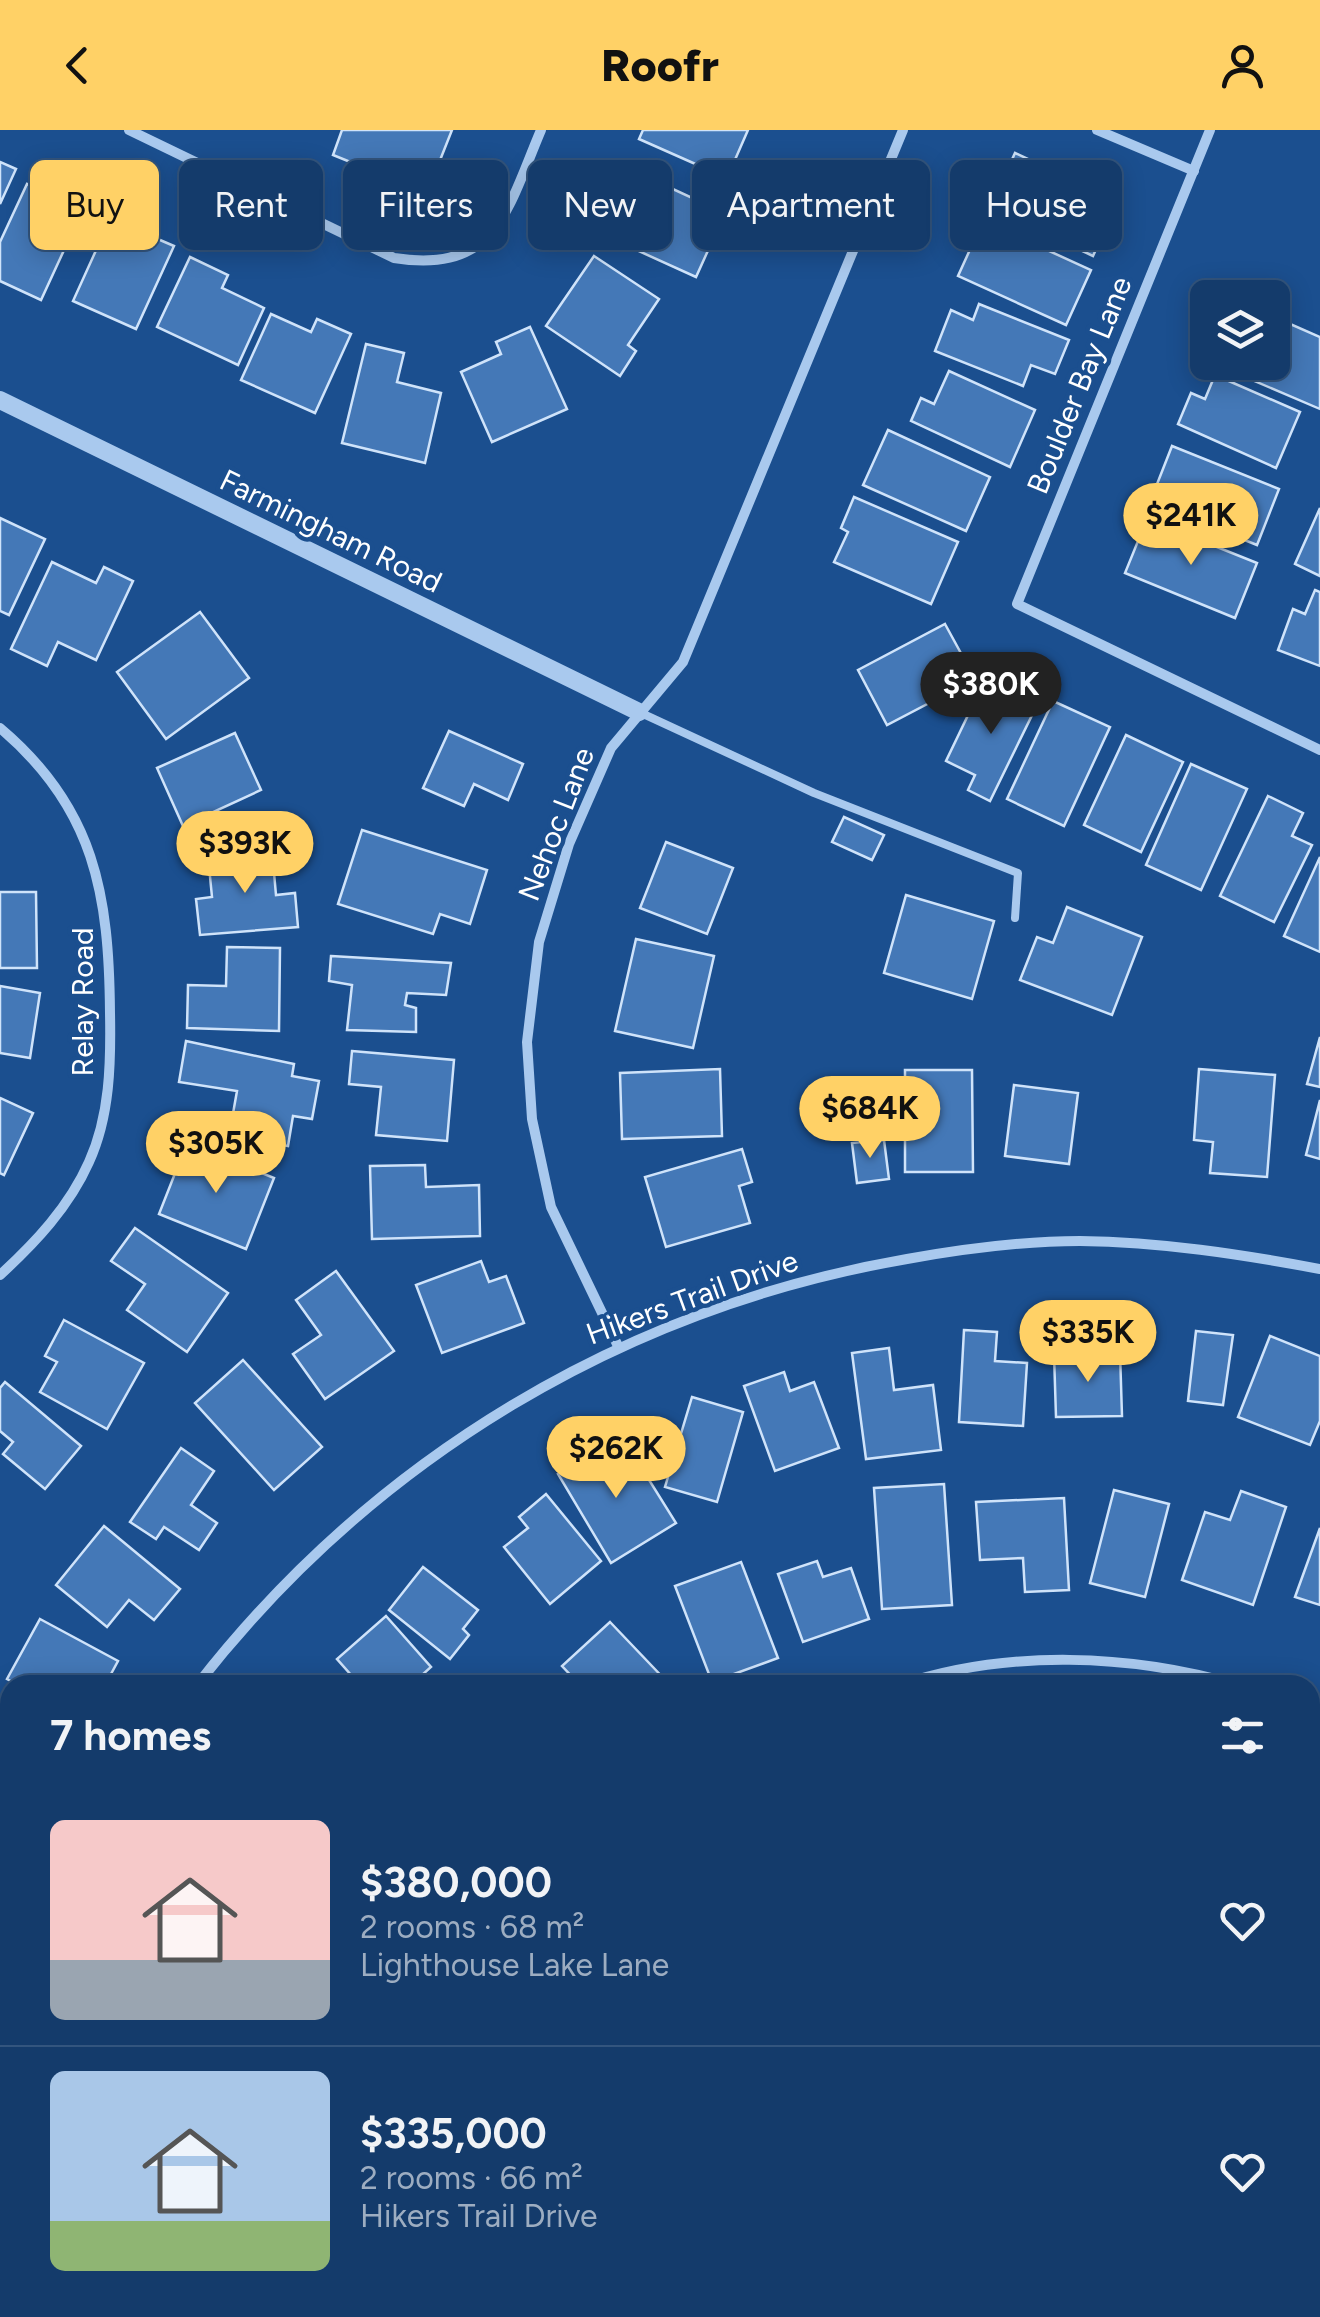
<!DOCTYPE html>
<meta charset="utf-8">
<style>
:root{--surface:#143b6b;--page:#1d4271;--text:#f1f3f6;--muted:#9dadc1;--line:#33557e;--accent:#ffd166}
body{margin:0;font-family:Figtree,sans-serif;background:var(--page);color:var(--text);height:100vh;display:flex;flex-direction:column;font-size:38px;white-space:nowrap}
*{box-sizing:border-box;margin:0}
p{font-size:32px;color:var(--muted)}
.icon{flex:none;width:55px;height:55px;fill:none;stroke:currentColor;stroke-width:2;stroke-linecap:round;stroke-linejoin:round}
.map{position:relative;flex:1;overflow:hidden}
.sheet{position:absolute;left:0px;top:1545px;width:1320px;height:642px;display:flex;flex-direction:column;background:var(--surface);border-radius:30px 30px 0 0;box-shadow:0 5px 25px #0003,0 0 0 2px var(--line)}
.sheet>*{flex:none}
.guide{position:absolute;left:30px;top:30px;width:1260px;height:90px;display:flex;gap:20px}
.fabs{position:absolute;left:1190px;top:150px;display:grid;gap:20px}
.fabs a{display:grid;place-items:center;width:100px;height:100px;border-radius:15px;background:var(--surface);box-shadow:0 5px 25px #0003,0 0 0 2px var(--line);font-size:50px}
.price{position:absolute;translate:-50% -85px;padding:0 22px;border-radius:35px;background:var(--accent);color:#111;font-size:32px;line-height:65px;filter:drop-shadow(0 2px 5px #0008)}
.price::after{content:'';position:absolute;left:50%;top:60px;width:30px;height:22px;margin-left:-15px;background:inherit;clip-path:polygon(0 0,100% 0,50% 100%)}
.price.selected{background:#222;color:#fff}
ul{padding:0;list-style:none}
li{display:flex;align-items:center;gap:30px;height:250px;padding:0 50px}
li+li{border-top:2px solid var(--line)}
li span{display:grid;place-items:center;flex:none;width:280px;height:200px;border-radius:15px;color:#555}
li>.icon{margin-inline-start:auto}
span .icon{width:120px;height:120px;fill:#fffc;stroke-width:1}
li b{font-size:42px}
h2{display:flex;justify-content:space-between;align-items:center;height:120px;padding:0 50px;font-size:42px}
.pill{padding:0 35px;border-radius:15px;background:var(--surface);box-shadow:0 5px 25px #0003,0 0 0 2px var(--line);font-size:35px;line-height:90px}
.pill.selected{background:var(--accent);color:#111}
header{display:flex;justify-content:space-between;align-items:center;height:130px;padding:0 50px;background:var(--accent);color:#111;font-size:45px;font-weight:800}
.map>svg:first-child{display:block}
.building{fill:#4478b7;stroke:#cfe3fa;stroke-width:2.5}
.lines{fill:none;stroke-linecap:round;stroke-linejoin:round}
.service{stroke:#a9c9ee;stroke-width:8}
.minor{stroke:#a9c9ee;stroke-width:10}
.tertiary{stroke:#a9c9ee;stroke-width:18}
.labels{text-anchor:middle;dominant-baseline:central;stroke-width:9;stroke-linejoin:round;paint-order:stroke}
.street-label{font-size:30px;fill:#fff;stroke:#1b4f8f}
</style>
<header><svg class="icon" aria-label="back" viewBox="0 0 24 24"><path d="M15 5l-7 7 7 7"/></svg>Roofr<svg class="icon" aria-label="person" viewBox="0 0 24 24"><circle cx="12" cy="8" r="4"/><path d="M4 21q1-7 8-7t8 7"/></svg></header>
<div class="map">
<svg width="1320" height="2187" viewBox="0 0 1320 2187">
<rect width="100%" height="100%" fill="#1b4f8f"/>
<g class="building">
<polygon points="342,0 452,0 427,63 333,25"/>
<polygon points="643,0 748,0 727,48 639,9"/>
<polygon points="1015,23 1118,71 1093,126 990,78"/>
<polygon points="0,32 16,39 0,74"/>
<polygon points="649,48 725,83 696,147 599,103 615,69 635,78"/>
<polygon points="27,54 83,79 41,170 0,151 0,112"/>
<polygon points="983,91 1091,140 1066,195 958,146"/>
<polygon points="139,101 174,116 136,199 73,171 103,105 131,118"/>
<polygon points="594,126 659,169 628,215 636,221 620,246 546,196"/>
<polygon points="190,127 228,145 222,158 264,178 238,235 157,197"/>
<polygon points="979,174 1069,210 1055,244 1031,235 1023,256 935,221 951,180 973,190"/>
<polygon points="271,184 311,202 317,189 351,204 315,283 241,250"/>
<polygon points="1272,186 1320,207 1320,279 1210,232 1272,232"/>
<polygon points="530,197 567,279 492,312 461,242 501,224 496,212"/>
<polygon points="366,214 404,223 397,252 441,263 425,333 342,313"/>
<polygon points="949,241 1035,280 1010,337 911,291 921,268 934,274"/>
<polygon points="1215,245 1300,282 1276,338 1178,294 1191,263 1205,269"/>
<polygon points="888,300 990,347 966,401 863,355"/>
<polygon points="1172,316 1279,359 1257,415 1150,372"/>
<polygon points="854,367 958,412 931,474 834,432 848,402 841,398"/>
<polygon points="1320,378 1320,446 1295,434"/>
<polygon points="0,388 45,409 9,485 0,481"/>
<polygon points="1147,389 1257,433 1235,488 1125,443"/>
<polygon points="52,432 96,453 104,437 133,451 96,530 58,512 47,536 11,519"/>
<polygon points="1315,460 1320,462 1320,536 1278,520 1293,479 1305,484"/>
<polygon points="200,482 249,548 166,609 117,542"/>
<polygon points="945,494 975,549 887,595 858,540"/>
<polygon points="985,550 1037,575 990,671 968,660 975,645 946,631"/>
<polygon points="1053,571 1110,597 1064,696 1007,669"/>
<polygon points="449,601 523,634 508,670 474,654 464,676 423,658"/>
<polygon points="235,603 261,660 183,696 157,638"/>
<polygon points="1126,605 1183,632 1141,722 1084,695"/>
<polygon points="1191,634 1247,659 1201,760 1146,735"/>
<polygon points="1268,666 1303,683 1292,706 1312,715 1274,792 1220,766"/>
<polygon points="844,687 884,705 872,730 832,712"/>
<polygon points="362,700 487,740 470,794 440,784 433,804 338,774"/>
<polygon points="666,712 733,738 707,804 640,778"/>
<polygon points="272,720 276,765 295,763 298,797 200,805 196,769 212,767 208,726"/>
<polygon points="1320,727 1320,822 1284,806"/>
<polygon points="0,762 36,762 37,838 0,838"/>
<polygon points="906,765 994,791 972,869 884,843"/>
<polygon points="1067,777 1142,807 1112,885 1020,850 1037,807 1053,813"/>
<polygon points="636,809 714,826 693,918 615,901"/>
<polygon points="227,817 280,818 279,901 187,898 188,855 226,856"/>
<polygon points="331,826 451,833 446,865 407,863 405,875 416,878 416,902 347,900 352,855 329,851"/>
<polygon points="0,856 40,863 30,928 0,923"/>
<polygon points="1320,907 1320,957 1307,954"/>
<polygon points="186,911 294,934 292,946 319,951 312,989 293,986 288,1016 229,1006 237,961 179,952"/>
<polygon points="352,921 454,930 447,1011 376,1005 381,957 349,954"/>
<polygon points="720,939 722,1006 622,1009 620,943"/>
<polygon points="1199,939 1275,945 1267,1047 1210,1043 1213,1012 1194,1010"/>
<polygon points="905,940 972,940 973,1042 905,1042"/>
<polygon points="1014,955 1078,963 1069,1034 1005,1026"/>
<polygon points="0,968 33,983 4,1045 0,1043"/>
<polygon points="1320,970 1320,1029 1306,1025"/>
<polygon points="884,1010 889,1049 857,1053 852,1013"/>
<polygon points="187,1013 274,1048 246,1119 159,1084"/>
<polygon points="742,1019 752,1052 739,1056 750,1093 666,1117 645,1047"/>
<polygon points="425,1035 426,1057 479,1055 480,1106 372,1109 370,1036"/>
<polygon points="135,1098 228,1163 187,1222 127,1180 145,1154 111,1131"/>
<polygon points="481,1131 489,1152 506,1146 524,1193 442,1223 416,1155"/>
<polygon points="336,1141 394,1221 325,1269 293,1224 321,1205 296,1170"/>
<polygon points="64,1190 144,1233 107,1299 40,1262 57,1232 45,1226"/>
<polygon points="964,1200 997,1202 995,1231 1027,1233 1023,1296 959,1292"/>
<polygon points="1196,1201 1233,1205 1223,1275 1188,1271"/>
<polygon points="1270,1206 1320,1226 1320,1291 1310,1315 1238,1287"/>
<polygon points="889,1218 894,1260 933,1255 941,1320 866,1329 852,1223"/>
<polygon points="1120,1222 1122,1286 1056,1287 1054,1224"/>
<polygon points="243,1230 322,1317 274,1360 195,1273"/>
<polygon points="784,1242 790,1261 814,1252 839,1318 775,1341 744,1256"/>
<polygon points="5,1252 81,1316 45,1359 3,1324 13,1312 0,1301 0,1258"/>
<polygon points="692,1267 743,1282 717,1372 665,1357"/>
<polygon points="614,1310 628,1334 636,1329 676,1393 611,1433 558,1344"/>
<polygon points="181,1318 214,1341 191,1375 217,1393 199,1420 164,1397 156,1409 130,1392"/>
<polygon points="944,1354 952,1475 882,1479 874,1358"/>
<polygon points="1114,1360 1169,1374 1145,1467 1090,1453"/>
<polygon points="1241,1361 1286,1377 1253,1475 1182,1450 1205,1382 1230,1390"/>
<polygon points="546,1364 601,1431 550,1474 504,1417 528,1398 519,1387"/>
<polygon points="1064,1368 1069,1460 1025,1462 1023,1428 980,1430 976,1372"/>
<polygon points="104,1396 180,1459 154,1490 129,1470 107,1497 56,1455"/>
<polygon points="1320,1398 1320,1475 1295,1467"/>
<polygon points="817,1431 823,1447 851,1438 869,1489 803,1512 778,1444"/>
<polygon points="741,1432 778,1528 712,1552 675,1456"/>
<polygon points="423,1437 478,1480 463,1499 469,1505 450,1529 389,1480"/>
<polygon points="386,1486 431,1537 411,1555 399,1550 393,1555 360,1555 337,1529"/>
<polygon points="40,1489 118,1531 105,1555 18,1555 7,1549"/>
<polygon points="610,1492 670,1555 580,1555 562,1536"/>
<polygon points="0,1581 10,1586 10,1658 0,1654"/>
<polygon points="0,1681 10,1685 10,1710 0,1733"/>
<polygon points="1310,1858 1320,1862 1320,1889 1310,1915"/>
<polygon points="1312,2112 1320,2115 1320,2187 1261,2187 1264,2178 1310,2178"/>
<polygon points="10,2140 10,2178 127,2178 123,2187 0,2187 0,2163"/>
<polygon points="608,2178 672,2178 653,2187 613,2187"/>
<polygon points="878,2178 959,2178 966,2187 877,2187 873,2181"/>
<polygon points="977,2178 1032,2178 1006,2187 980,2187"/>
</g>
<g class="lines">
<polyline class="service" points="639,582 814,663 1018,743 1015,788"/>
<g class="minor">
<path d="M 129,0 L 394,128 C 497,144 507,80 541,0"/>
<polyline points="1097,0 1194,41"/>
<polyline points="1210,0 1017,474 1320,620"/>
<path d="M 0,598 C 95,678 109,765 110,883 C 111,933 110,986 89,1032 C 69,1077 35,1113 0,1145"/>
<polyline points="618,1216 551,1077 532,989 527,912 539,812 569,714 611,618 683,532 903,0"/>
<path d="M 197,1555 C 374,1328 623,1178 907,1129 C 963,1119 1022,1111 1080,1111 C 1161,1112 1240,1124 1320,1139"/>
<path d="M 900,1555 C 1008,1519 1131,1524 1238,1555"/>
<polyline points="1310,1581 1320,1585"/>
<polyline points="0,1943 10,1918"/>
<polyline points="1310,2030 1320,2034"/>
<polyline points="0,2050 10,2053"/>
<polyline points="264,2178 275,2187"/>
<polyline points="790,2178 794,2187"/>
</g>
<polyline class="tertiary" points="0,270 639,582"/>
</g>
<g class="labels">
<g class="street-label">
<text transform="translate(1079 255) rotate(-68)">Boulder Bay Lane</text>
<text transform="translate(331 401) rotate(26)">Farmingham Road</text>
<text transform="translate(556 694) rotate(-69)">Nehoc Lane</text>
<text transform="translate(82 872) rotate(-90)">Relay Road</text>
<text transform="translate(692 1167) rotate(-20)">Hikers Trail Drive</text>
</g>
</g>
</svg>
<div class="fabs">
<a><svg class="icon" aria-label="layers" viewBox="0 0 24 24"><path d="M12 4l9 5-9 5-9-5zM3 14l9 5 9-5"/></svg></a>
</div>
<b class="price" style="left:1191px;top:438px">$241K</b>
<b class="price selected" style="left:991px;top:607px">$380K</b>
<b class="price" style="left:245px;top:766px">$393K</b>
<b class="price" style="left:870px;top:1031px">$684K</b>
<b class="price" style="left:216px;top:1066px">$305K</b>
<b class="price" style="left:1088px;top:1255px">$335K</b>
<b class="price" style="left:616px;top:1371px">$262K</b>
<div class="guide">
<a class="pill selected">Buy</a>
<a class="pill">Rent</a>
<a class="pill">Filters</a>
<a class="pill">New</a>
<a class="pill">Apartment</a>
<a class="pill">House</a>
</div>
<section class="sheet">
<h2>7 homes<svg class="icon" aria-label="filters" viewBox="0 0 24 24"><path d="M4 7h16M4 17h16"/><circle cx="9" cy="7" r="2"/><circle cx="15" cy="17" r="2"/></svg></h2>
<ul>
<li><span style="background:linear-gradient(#f6c9c9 70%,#9aa5b1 0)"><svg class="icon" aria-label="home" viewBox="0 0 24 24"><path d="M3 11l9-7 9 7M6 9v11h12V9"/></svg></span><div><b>$380,000</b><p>2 rooms · 68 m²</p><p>Lighthouse Lake Lane</p></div><svg class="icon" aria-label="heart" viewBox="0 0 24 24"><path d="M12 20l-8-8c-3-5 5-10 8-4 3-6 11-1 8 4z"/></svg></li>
<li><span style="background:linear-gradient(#a9c7e8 75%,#8fb573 0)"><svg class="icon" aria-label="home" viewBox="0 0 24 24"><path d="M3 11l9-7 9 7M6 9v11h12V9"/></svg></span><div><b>$335,000</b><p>2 rooms · 66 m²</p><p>Hikers Trail Drive</p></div><svg class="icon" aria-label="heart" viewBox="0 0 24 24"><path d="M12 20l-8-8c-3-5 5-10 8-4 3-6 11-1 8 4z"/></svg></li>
</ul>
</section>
</div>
